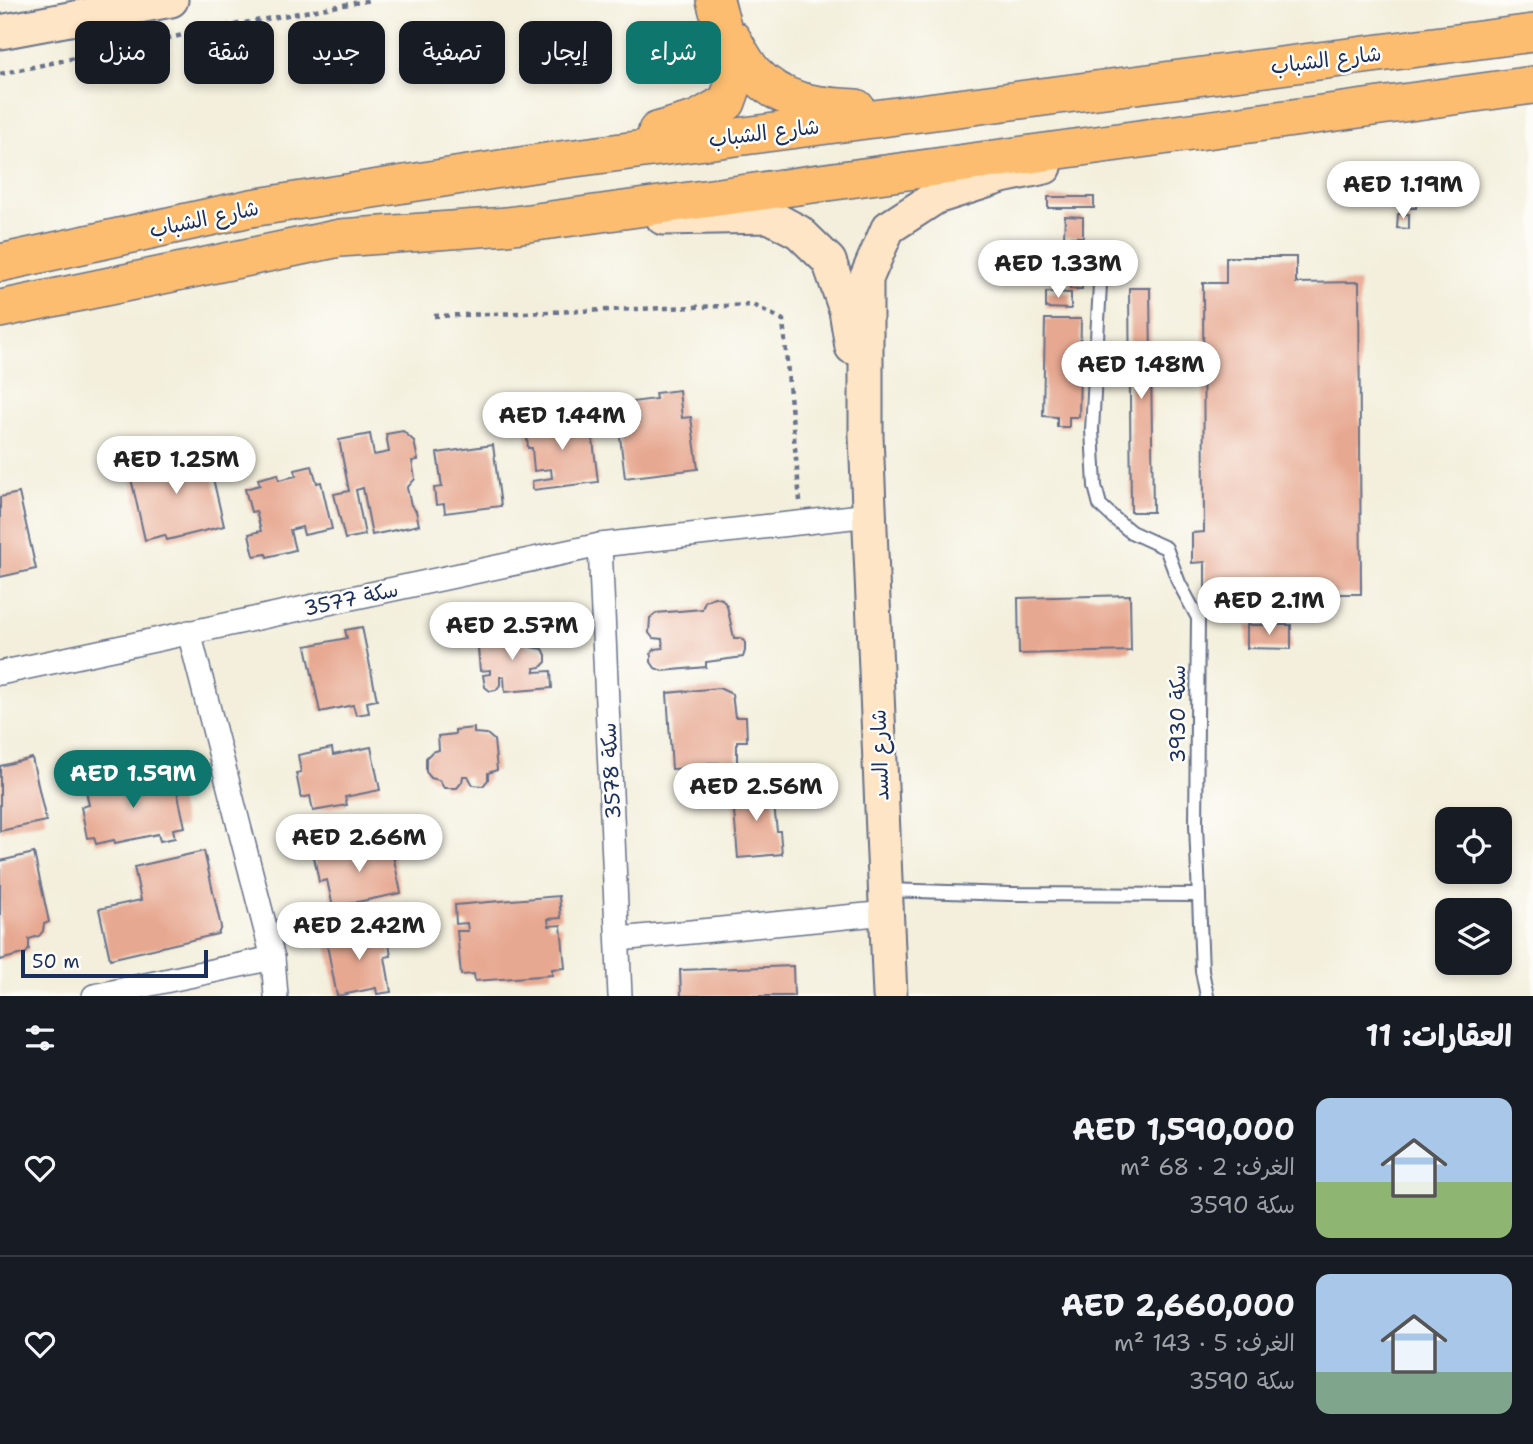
<!DOCTYPE html>
<html lang="ar">
<meta charset="utf-8">
<style>
:root{--surface:#171b24;--page:#20242c;--text:#f1f3f6;--muted:#9ea1a6;--line:#363941;--accent:#0f766e}
body{margin:0;font-family:"Shantell Sans","Playpen Sans Arabic",sans-serif;background:var(--page);color:var(--text);direction:rtl;height:100vh;display:flex;flex-direction:column;font-size:26px;white-space:nowrap}
*{box-sizing:border-box;margin:0}
p{font-size:23px;color:var(--muted)}
.icon{flex:none;width:38px;height:38px;fill:none;stroke:currentColor;stroke-width:2;stroke-linecap:round;stroke-linejoin:round}
.map{position:relative;height:996px;overflow:hidden;direction:ltr}
.side{display:flex;flex-direction:column;background:var(--surface);flex:1}
.side>*{flex:none}
.banner{position:absolute;left:21px;top:21px;width:700px;height:63px;direction:rtl;display:flex;gap:14px}
.fabs{position:absolute;left:1435px;top:807px;display:grid;gap:14px}
.fabs a{display:grid;place-items:center;width:77px;height:77px;border-radius:14px;background:var(--surface);box-shadow:0 4px 10px #0003;font-size:35px}
.scale{position:absolute;left:21px;bottom:18px;width:187px;box-sizing:border-box;padding-left:7px;border:4px solid #1b2f5e;border-top:0;font-size:19px;line-height:24px;white-space:nowrap;color:#1b2f5e;-webkit-text-stroke:5px #fdfcf7;paint-order:stroke}
.price{position:absolute;translate:-50% -60px;padding:0 16px;border-radius:24px;background:#fff;color:#222;font-size:23px;line-height:46px;filter:drop-shadow(0 2px 4px #0008)}
.price::after{content:'';position:absolute;left:50%;top:42px;width:21px;height:16px;margin-left:-10px;background:inherit;clip-path:polygon(0 0,100% 0,50% 100%)}
.price.active{background:var(--accent);color:#fff}
ul{padding:0;list-style:none}
li{display:flex;align-items:center;gap:21px;height:175px;padding:0 21px}
li+li{border-top:2px solid var(--line)}
li span{display:grid;place-items:center;flex:none;width:196px;height:140px;border-radius:14px;color:#555}
li>.icon{margin-inline-start:auto}
span .icon{width:84px;height:84px;fill:#fffc;stroke-width:1}
li b{font-size:30px}
h2{display:flex;justify-content:space-between;align-items:center;height:84px;padding:0 21px;font-size:30px}
.chip{padding:0 24px;border-radius:14px;background:var(--surface);box-shadow:0 4px 10px #0003;font-size:24px;line-height:63px}
.chip.active{background:var(--accent);color:#fff}
.map>svg:first-child{display:block}
.building{fill:#e7a891}
.lines{fill:none;stroke-linecap:round;stroke-linejoin:round}
.lane-casing{stroke:#67728a;stroke-width:16}
.street-casing{stroke:#67728a;stroke-width:26}
.secondary-casing{stroke:#67728a;stroke-width:37}
.primary-casing{stroke:#67728a;stroke-width:40}
.path{stroke:#67728a;stroke-width:4.5;stroke-dasharray:5 5;stroke-linecap:butt}
.lane{stroke:#fff;stroke-width:12}
.street{stroke:#fff;stroke-width:23}
.secondary{stroke:#fee5c5;stroke-width:33}
.primary{stroke:#fcbd6f;stroke-width:37}
.labels{text-anchor:middle;dominant-baseline:central;stroke-width:5;stroke-linejoin:round;paint-order:stroke}
.street-label{font-size:21px;fill:#1b2f5e;stroke:#fdfcf7}
</style>
<div class="map">
<svg width="1533" height="996" viewBox="0 0 1533 996">
<rect width="100%" height="100%" fill="#fdfcf7"/>
<filter id="ink" filterUnits="userSpaceOnUse"><feTurbulence type="fractalNoise" baseFrequency=".0143" numOctaves="2"/><feDisplacementMap in="SourceGraphic" scale="14" xChannelSelector="R" yChannelSelector="G"/><feConvolveMatrix kernelMatrix="1 2 1 2 8 2 1 2 1" color-interpolation-filters="sRGB"/></filter>
<filter id="wash" filterUnits="userSpaceOnUse"><feTurbulence type="fractalNoise" baseFrequency=".00686" numOctaves="4" result="noise"/><feDisplacementMap in="SourceGraphic" scale="28" xChannelSelector="R" yChannelSelector="G"/><feGaussianBlur stdDeviation="1.57" result="paint"/><feColorMatrix in="noise" values="0 0 0 0 0 0 0 0 0 0 0 0 0 0 0 0 0 1.4 0 .05"/><feComposite in="paint" operator="in"/></filter>
<g filter="url(#wash)">
<rect width="100%" height="100%" fill="#f3efdc"/>
<g id="blocks">
<g class="building">
<polygon points="1402,194 1417,195 1416,208 1401,208"/>
<rect x="1048" y="197" width="46" height="11"/>
<polygon points="1398,214 1409,214 1409,229 1397,228"/>
<polygon points="1065,216 1083,217 1083,237 1064,237"/>
<polygon points="1226,257 1296,257 1296,283 1359,282 1361,594 1296,594 1297,600 1271,601 1271,594 1205,594 1205,562 1192,563 1192,533 1204,532 1203,283 1226,283"/>
<polygon points="1071,260 1083,261 1082,289 1070,289"/>
<polygon points="1129,288 1150,288 1153,512 1131,512"/>
<polygon points="1046,292 1071,293 1071,309 1046,308"/>
<polygon points="1045,319 1081,319 1079,417 1069,417 1069,427 1057,427 1057,417 1043,416"/>
<polygon points="679,390 682,418 691,417 698,469 625,478 616,404 656,399 655,393"/>
<polygon points="562,416 563,427 591,424 598,482 533,490 532,481 552,478 551,469 534,471 532,448 528,448 525,420"/>
<polygon points="403,431 414,441 418,460 412,461 415,479 407,488 411,505 416,511 419,525 372,535 363,488 356,490 365,535 345,539 334,494 349,491 339,440 370,434 374,455 389,452 386,434"/>
<polygon points="201,445 204,457 200,458 204,475 212,474 224,526 167,540 165,535 145,540 128,465 152,460 154,466 168,462 170,457 176,455 181,455 186,459 183,448"/>
<polygon points="493,445 501,506 445,513 444,504 436,505 434,488 442,487 437,453"/>
<polygon points="312,466 317,483 321,482 332,529 304,535 302,527 290,530 295,550 267,557 266,554 254,556 249,534 261,531 256,511 251,512 245,489 260,485 258,479 278,474 279,480 296,476 295,470"/>
<polygon points="19,493 36,569 0,577 0,497"/>
<polygon points="1130,595 1131,651 1019,654 1018,598"/>
<polygon points="714,597 722,599 727,606 734,638 740,638 745,642 745,651 743,657 706,662 706,667 662,671 655,668 651,662 651,654 655,649 663,648 662,639 653,638 649,633 650,618 656,613 702,609 705,601"/>
<polygon points="500,624 511,624 513,627 514,635 531,647 543,649 546,655 546,662 541,667 534,668 535,672 551,671 552,688 505,692 504,677 500,677 500,685 496,690 490,691 485,687 483,675 490,674 490,670 480,671 477,637 492,636 494,628"/>
<polygon points="1247,625 1291,625 1291,649 1247,648"/>
<polygon points="362,627 377,700 367,702 369,713 356,715 353,705 320,712 306,646 347,638 345,630"/>
<polygon points="719,688 732,694 735,717 746,717 747,741 737,741 737,765 729,769 723,768 719,763 708,763 708,767 672,769 667,693"/>
<polygon points="474,728 474,733 487,734 494,740 497,770 488,773 488,780 483,786 473,785 468,776 463,776 462,782 457,788 444,788 439,780 431,778 426,772 426,758 432,752 439,750 438,736 455,734 455,730"/>
<polygon points="371,747 380,790 345,797 347,805 313,811 310,796 301,798 296,773 301,772 298,755 332,748 333,755"/>
<polygon points="32,758 46,821 0,831 0,766"/>
<polygon points="160,772 162,780 174,777 185,827 173,829 175,838 160,841 158,834 115,843 114,840 96,844 94,837 87,838 81,807 89,805 85,786 111,780 112,788 144,781 143,776"/>
<polygon points="754,786 766,789 773,797 777,831 780,831 782,854 738,858 732,788"/>
<polygon points="390,841 401,893 333,907 327,880 319,882 314,857"/>
<polygon points="204,851 221,927 218,934 110,959 99,909 141,900 134,867"/>
<polygon points="34,853 49,922 44,924 43,931 39,936 29,939 29,949 26,953 0,960 0,861"/>
<polygon points="559,896 561,918 548,919 549,926 561,925 565,968 552,969 552,975 475,981 474,974 461,975 457,931 468,931 467,923 456,924 455,905"/>
<polygon points="351,931 353,937 387,931 391,956 385,957 391,992 377,994 376,988 337,996 325,935"/>
<polygon points="793,966 794,996 681,996 680,970"/>
</g>
</g>
</g>
<g filter="url(#ink)">
<use href="#blocks" fill-opacity="0" stroke="#67728a" stroke-width="2"/>
<g class="lines">
<g class="lane-casing">
<g id="lane">
<polyline points="1101,266 1092,430 1095,486 1100,505 1115,519 1131,532 1166,548 1179,583 1198,618 1196,825 1202,971 1207,996"/>
<polyline points="886,890 1010,894 1199,895"/>
</g>
</g>
<g class="street-casing">
<g id="street">
<polyline points="600,545 620,996"/>
<polyline points="189,632 273,958 276,996"/>
<polyline points="0,673 600,545 870,515"/>
<polyline points="619,939 887,913"/>
<polyline points="94,996 273,958"/>
</g>
</g>
<g class="secondary-casing">
<g id="secondary">
<polyline points="0,32 171,0"/>
<polyline points="663,218 769,216 799,232 829,261 846,310 852,347"/>
<polyline points="890,996 866,436 866,279 888,228 936,197 1002,176 1045,167"/>
</g>
</g>
<g class="primary-casing">
<g id="primary">
<path d="M 732,39 C 739,50 745,63 754,73 C 782,103 816,106 856,108"/>
<polyline points="657,131 698,119 727,102 736,77 715,0"/>
<polyline points="0,263 251,208 552,161 1533,33"/>
<polyline points="0,309 340,238 507,226 1533,85"/>
</g>
</g>
<g class="path">
<polyline points="0,74 211,29 371,0"/>
<polyline points="434,316 753,305 783,320 800,501"/>
</g>
<use href="#lane" class="lane"/>
<use href="#street" class="street"/>
<use href="#secondary" class="secondary"/>
<use href="#primary" class="primary"/>
</g>
</g>
<g class="labels">
<g class="street-label">
<text transform="translate(1326 60) rotate(-7)">شارع الشباب</text>
<text transform="translate(764 133) rotate(-7)">شارع الشباب</text>
<text transform="translate(204 219) rotate(-12)">شارع الشباب</text>
<text transform="translate(351 599) rotate(-12)">سكة 3577</text>
<text transform="translate(1178 714) rotate(-90)">سكة 3930</text>
<text transform="translate(880 755) rotate(-92)">شارع السد</text>
<text transform="translate(611 771) rotate(-93)">سكة 3578</text>
</g>
</g>
</svg>
<div class="fabs">
<a><svg class="icon" aria-label="locate" viewBox="0 0 24 24"><circle cx="12" cy="12" r="6"/><path d="M12 2v4M12 18v4M2 12h4M18 12h4"/></svg></a>
<a><svg class="icon" aria-label="layers" viewBox="0 0 24 24"><path d="M12 4l9 5-9 5-9-5zM3 14l9 5 9-5"/></svg></a>
</div>
<div class="scale">50 m</div>
<b class="price" style="left:1403px;top:221px">AED 1.19M</b>
<b class="price" style="left:1058px;top:300px">AED 1.33M</b>
<b class="price" style="left:1141px;top:401px">AED 1.48M</b>
<b class="price" style="left:562px;top:452px">AED 1.44M</b>
<b class="price" style="left:176px;top:496px">AED 1.25M</b>
<b class="price" style="left:1269px;top:637px">AED 2.1M</b>
<b class="price" style="left:512px;top:662px">AED 2.57M</b>
<b class="price active" style="left:133px;top:810px">AED 1.59M</b>
<b class="price" style="left:756px;top:823px">AED 2.56M</b>
<b class="price" style="left:359px;top:874px">AED 2.66M</b>
<b class="price" style="left:359px;top:962px">AED 2.42M</b>
<div class="banner">
<a class="chip active">شراء</a>
<a class="chip">إيجار</a>
<a class="chip">تصفية</a>
<a class="chip">جديد</a>
<a class="chip">شقة</a>
<a class="chip">منزل</a>
</div>
</div>
<section class="side">
<h2>العقارات: 11<svg class="icon" aria-label="filters" viewBox="0 0 24 24"><path d="M4 7h16M4 17h16"/><circle cx="9" cy="7" r="2"/><circle cx="15" cy="17" r="2"/></svg></h2>
<ul>
<li><span style="background:linear-gradient(#a9c7e8 60%,#8fb573 0)"><svg class="icon" aria-label="home" viewBox="0 0 24 24"><path d="M3 11l9-7 9 7M6 9v11h12V9"/></svg></span><div><b>AED 1,590,000</b><p>الغرف: 2 · 68 m²</p><p>سكة 3590</p></div><svg class="icon" aria-label="heart" viewBox="0 0 24 24"><path d="M12 20l-8-8c-3-5 5-10 8-4 3-6 11-1 8 4z"/></svg></li>
<li><span style="background:linear-gradient(#a9c7e8 70%,#7fa58c 0)"><svg class="icon" aria-label="home" viewBox="0 0 24 24"><path d="M3 11l9-7 9 7M6 9v11h12V9"/></svg></span><div><b>AED 2,660,000</b><p>الغرف: 5 · 143 m²</p><p>سكة 3590</p></div><svg class="icon" aria-label="heart" viewBox="0 0 24 24"><path d="M12 20l-8-8c-3-5 5-10 8-4 3-6 11-1 8 4z"/></svg></li>
</ul>
</section>
